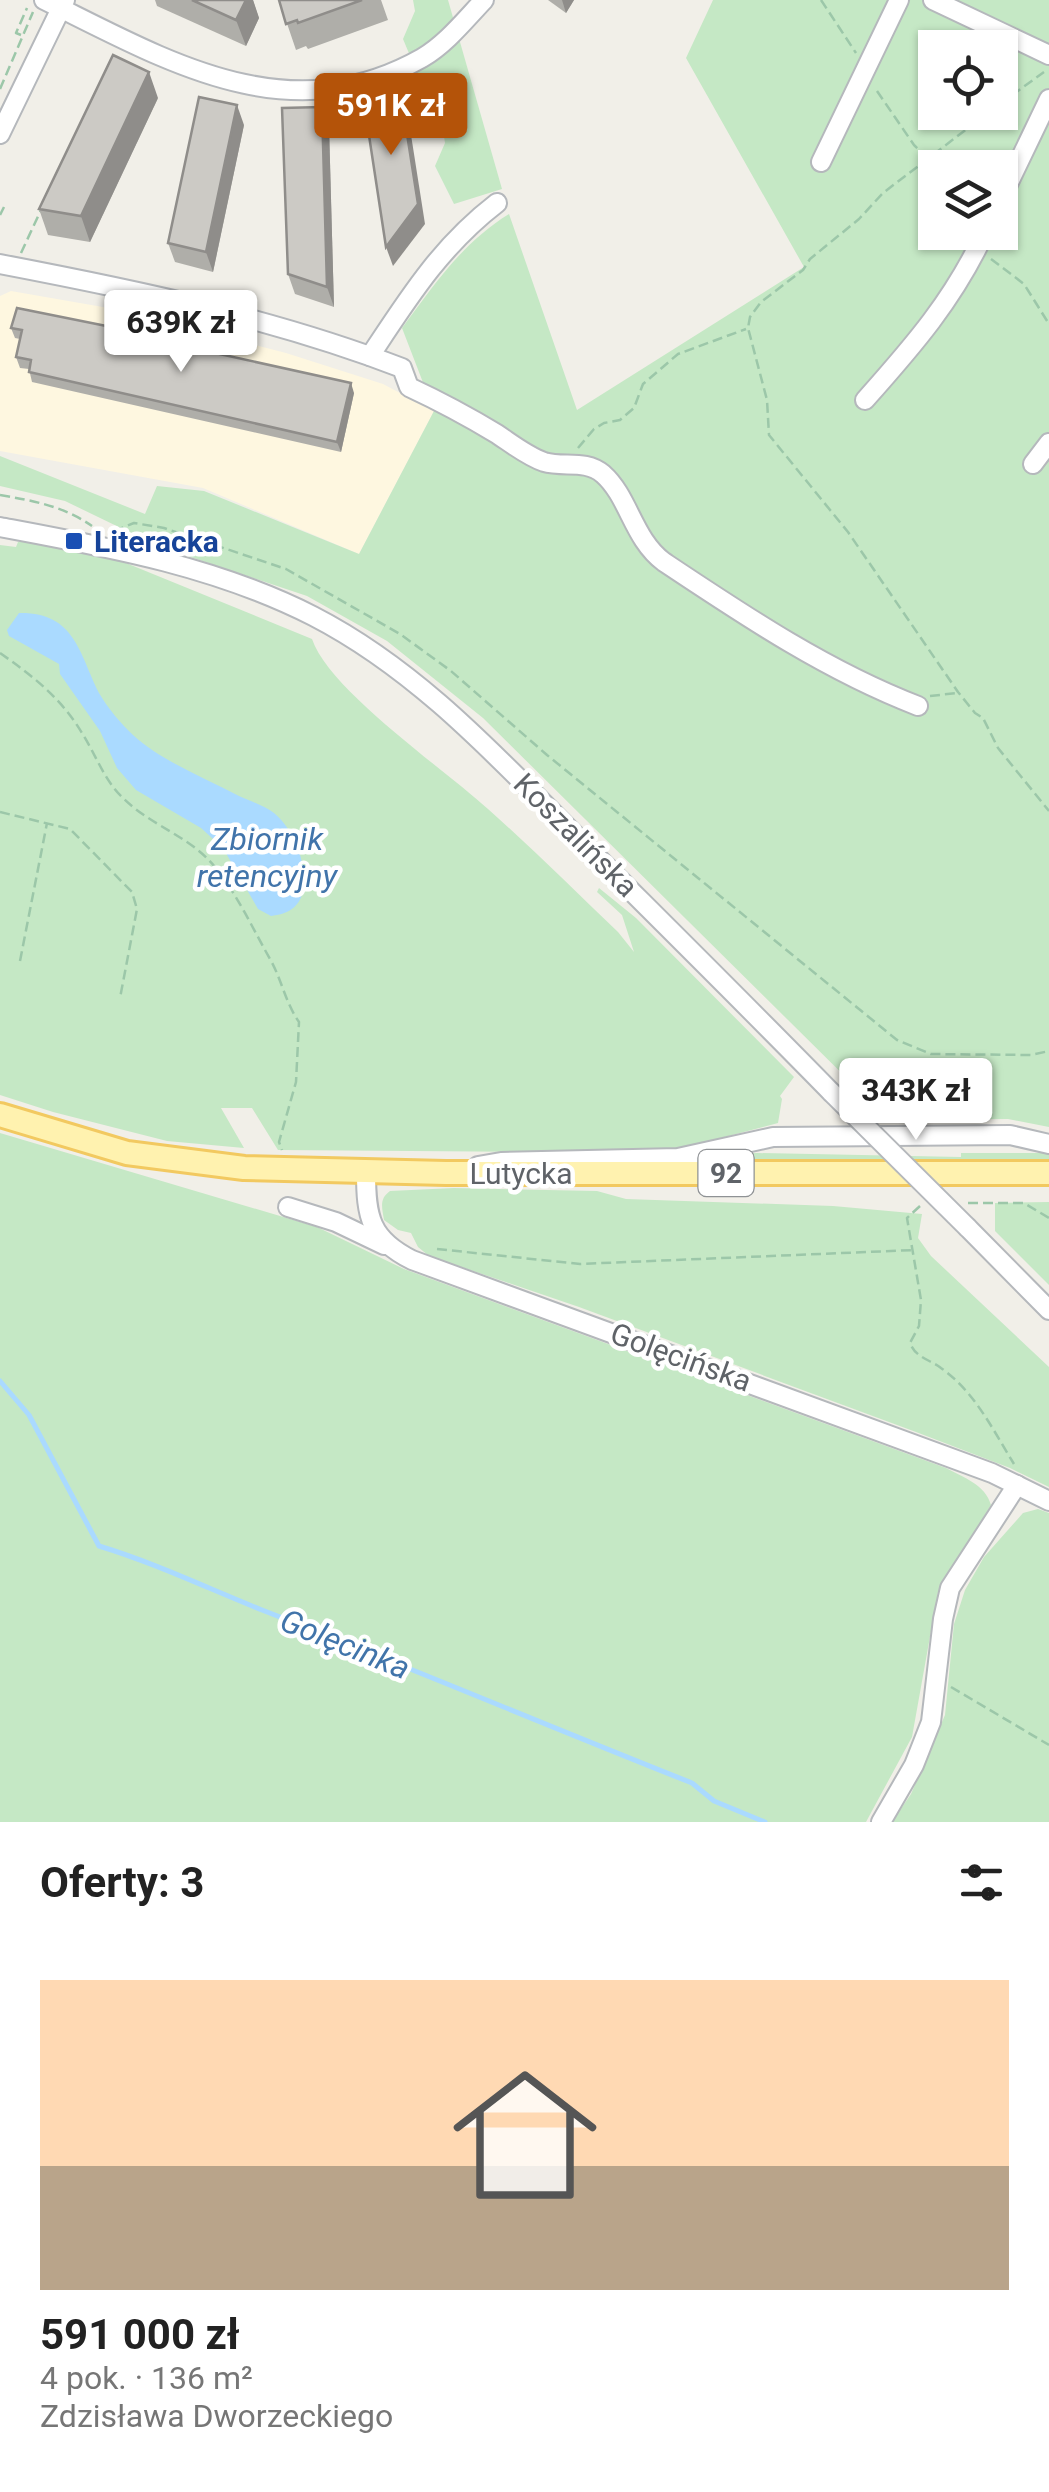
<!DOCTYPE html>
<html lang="pl">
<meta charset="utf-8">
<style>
:root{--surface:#fff;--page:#f6f6f6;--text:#222;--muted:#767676;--line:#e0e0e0;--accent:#b45309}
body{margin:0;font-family:Roboto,sans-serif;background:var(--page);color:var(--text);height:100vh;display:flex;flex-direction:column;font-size:38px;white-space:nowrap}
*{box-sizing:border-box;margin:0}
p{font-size:32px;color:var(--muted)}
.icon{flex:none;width:55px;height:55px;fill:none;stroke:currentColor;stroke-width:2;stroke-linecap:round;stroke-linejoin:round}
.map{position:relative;height:1822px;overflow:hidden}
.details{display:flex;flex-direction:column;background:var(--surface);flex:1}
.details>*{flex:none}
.controls{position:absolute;left:918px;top:30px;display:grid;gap:20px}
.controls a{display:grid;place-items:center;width:100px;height:100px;border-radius:0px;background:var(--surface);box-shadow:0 2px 8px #0004;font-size:50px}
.price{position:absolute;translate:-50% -85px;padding:0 22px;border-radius:10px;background:#fff;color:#222;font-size:32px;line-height:65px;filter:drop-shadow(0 2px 5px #0008)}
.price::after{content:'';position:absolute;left:50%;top:60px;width:30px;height:22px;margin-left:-15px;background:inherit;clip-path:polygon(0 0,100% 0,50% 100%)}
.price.on{background:var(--accent);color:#fff}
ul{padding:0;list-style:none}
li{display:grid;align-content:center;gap:20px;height:530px;padding:0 40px}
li+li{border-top:2px solid var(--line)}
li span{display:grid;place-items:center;height:310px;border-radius:0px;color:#555}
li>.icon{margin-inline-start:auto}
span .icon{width:180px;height:180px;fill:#fffc;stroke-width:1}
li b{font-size:42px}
h2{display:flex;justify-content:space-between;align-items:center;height:120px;padding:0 40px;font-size:42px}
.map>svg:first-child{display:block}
.commercial{fill:#fef7e0}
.green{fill:#c5e8c5;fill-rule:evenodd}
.water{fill:#aadaff}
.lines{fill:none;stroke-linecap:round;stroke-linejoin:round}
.stream{stroke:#aadaff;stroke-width:5}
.minor-casing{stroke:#b5b8bc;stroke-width:22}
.major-casing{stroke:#f2c960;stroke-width:28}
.path{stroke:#9cc7a9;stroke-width:2.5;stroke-dasharray:10 5;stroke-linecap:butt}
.minor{stroke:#fff;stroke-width:18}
.major{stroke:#fff2af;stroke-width:22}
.minor-bridge-casing{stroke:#b5b8bc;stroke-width:22;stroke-linecap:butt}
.minor-bridge{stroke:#fff;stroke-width:18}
.wall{fill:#afaea9}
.shaded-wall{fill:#8f8d8a}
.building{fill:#cccac5;stroke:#8f8d8a;stroke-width:2.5}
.transit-dot{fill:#1a4fb4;stroke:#fff;stroke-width:4}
.labels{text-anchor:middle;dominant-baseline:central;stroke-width:9;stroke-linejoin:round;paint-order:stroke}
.shield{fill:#fff;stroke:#8f9295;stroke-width:2.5}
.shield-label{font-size:28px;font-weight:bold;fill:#5f6368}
.transit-label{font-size:30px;font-weight:bold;fill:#164399;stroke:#fff;text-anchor:start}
.street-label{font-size:30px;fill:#5f6368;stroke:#fff}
.water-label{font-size:32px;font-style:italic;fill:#4174aa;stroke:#fff}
</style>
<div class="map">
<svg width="1049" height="1822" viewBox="0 0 1049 1822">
<rect width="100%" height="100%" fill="#f1efe8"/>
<polygon class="commercial" points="11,291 120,310 286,353 383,384 434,411 359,554 203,488 0,451 0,296"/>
<g class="green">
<polygon points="413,0 448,0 502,189 454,204 435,166 445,143 441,117 431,106 403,39 415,11"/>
<path d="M 713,0 L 1049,0 L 1049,1127 L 1008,1119 L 889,1120 L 483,718 L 387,641 L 307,596 L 158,546 L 65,501 L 0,486 L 0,456 L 145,514 L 157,486 L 204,491 L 359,554 L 434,411 L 402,328 C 434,285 462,243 509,214 L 577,410 L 804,267 L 686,58 ZM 935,48 L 1000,48 L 1000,112 L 935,112 ZM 935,168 L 1000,168 L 1000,232 L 935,232 Z"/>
<path d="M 18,542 L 46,542 L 126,563 L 312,639 C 329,690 444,769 488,809 C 533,849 575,891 618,932 L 634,952 L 622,915 L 597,892 L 599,888 L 636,918 L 794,1077 L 780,1096 L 782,1099 L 778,1123 L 663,1153 L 278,1150 L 252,1108 L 221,1108 L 244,1148 L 167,1141 L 53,1112 L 0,1095 L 0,545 L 16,547 Z"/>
<path d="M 0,1133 L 317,1227 L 404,1269 L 946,1468 C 964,1478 985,1484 991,1505 L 938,1592 L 912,1737 L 866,1822 L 0,1822 Z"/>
<polygon points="757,1153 961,1157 961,1153 1049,1153 1049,1164 703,1162 734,1154"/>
<path d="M 454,1188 L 597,1191 L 626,1199 L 833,1206 L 922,1214 L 918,1238 L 931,1256 L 1049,1367 L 1049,1487 L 1010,1468 L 916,1432 L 579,1307 L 429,1256 L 418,1247 L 411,1233 L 398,1230 L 384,1220 C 382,1207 379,1199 390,1191 Z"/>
<polygon points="1049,1202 1049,1285 995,1231 995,1203"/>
<polygon points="1038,1509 1049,1513 1049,1822 892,1822 911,1794 945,1715 954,1624 965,1590 984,1557 1023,1513"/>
</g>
<path class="water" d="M 19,613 C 75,612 79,653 99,693 C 107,707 121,724 133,735 C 163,762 203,777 239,796 C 250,801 265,806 274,813 C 295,831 307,863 303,890 C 300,908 287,914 271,916 L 258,909 L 223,848 L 201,828 L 136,790 L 117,768 L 100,731 L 60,674 L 59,664 L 9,636 L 7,630 Z"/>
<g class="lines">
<path class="stream" d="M 0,1381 L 29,1415 L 99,1546 C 155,1563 207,1588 262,1610 C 406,1666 548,1726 692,1783 L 714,1801 L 765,1822"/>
<g class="minor-casing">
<g id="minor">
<path d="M 44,0 C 166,60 287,134 422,58 C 446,44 465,20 484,0"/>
<polyline points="933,0 1049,55"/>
<polyline points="0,134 65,0"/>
<polyline points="821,162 899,0"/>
<polyline points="1000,201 1049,99"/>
<path d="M 0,264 C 136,290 272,318 402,368 L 409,387 C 439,401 469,417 497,434 C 512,444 527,456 544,462 C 564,468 585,459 603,474 C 629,497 633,539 664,562 C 745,616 827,671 918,706"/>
<path d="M 370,356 C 409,297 441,246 497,203"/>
<path d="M 865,400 C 914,345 954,299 985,232"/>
<polyline points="1033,464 1049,443"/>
<path d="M 0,527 C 107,547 215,566 313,616 C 418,670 497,757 579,839 C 663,923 748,1007 831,1092"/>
<polyline points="478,1166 501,1162 678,1158 773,1137 1010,1135 1049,1144"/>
<path d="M 366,1172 C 366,1217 370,1239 412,1260 L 992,1473 L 1049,1501"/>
<polyline points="288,1207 336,1222 384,1245"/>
<polyline points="968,1228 1049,1310"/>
<polyline points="881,1822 914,1765 931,1722 943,1619 950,1588 1017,1485"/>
</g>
</g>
<g class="major-casing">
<polyline id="major" points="0,1115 127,1153 244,1168 446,1173 1049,1173"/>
</g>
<g class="path">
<polyline points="821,0 856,53"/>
<polyline points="21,35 16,33 27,8"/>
<polyline points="0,89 33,12"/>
<polyline points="877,91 914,145 928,159 935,186"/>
<polyline points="1000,104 1044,72"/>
<polyline points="989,112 883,193 859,219 810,259 803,270 761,302 750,317 748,328 767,400 769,435 848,532 958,692 975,713 983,718 998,748 1049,811"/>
<polyline points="0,215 4,207"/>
<polyline points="21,253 41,210"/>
<polyline points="991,259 1024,284 1049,324"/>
<polyline points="578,448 594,429 604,423 620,420 634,408 643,384 678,354 746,329"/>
<path d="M 0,495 C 34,501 63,506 92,526"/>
<polyline points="114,531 134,523 164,528 286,569 400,634 451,671 547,755 897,1040 931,1054 1031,1055 1049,1051"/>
<path d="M 0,653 C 33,676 61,698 82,733 C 96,755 104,780 123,798 C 151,826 190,836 215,867 C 237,894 253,929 270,959 C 282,980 285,1002 299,1022 L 296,1082 L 279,1142 L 282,1150"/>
<polyline points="930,696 957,693"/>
<polyline points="0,812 70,829 132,892 137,909 120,998"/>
<polyline points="20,961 47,823"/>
<polyline points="968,1203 1024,1203 1049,1218"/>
<path d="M 920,1206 L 907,1218 L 921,1300 L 919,1326 L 910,1343 C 916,1358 929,1359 941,1368 C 975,1392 993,1430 1014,1464"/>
<polyline points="437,1249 580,1264 915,1250"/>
<polyline points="951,1687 1049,1745"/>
</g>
<use href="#minor" class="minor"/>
<use href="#major" class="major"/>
<g class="minor-bridge-casing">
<polyline id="minor-bridge" points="831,1092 968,1228"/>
</g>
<use href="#minor-bridge" class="minor-bridge"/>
</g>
<g class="wall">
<polygon points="155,0 253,0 259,18 246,46 157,6"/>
<polygon points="279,0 381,0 388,20 308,49 306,46 296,50"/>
<polygon points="548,0 574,0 566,13"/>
<polygon points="158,98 90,242 48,235 39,209"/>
<polygon points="322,107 329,126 334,307 295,294 288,274"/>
<polygon points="244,125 213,272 175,262 168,243"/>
<polygon points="11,328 179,345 354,393 341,452 32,382 29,369 20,368 16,357 20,339 15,338"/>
</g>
<g class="shaded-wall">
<polygon points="246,0 253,0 259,18 246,46 236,20"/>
<polygon points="562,0 574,0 566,13"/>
<polygon points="149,72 158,98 90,242 81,216"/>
<polygon points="399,83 406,103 425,224 393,266 386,247"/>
<polygon points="237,105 244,125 213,272 206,252"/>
<polygon points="322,107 329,126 334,307 327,287"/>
<polygon points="351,383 354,393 341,452 337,442"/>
</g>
<g class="building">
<polygon points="192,0 246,0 236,20"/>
<polygon points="279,0 362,0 298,23 297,20 286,24"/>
<polygon points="113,55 149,72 81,216 39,209"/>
<polygon points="399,83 418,204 386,247 363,96"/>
<polygon points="199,97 237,105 206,252 168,243"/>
<polygon points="322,107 327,287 288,274 282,108"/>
<polygon points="17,308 161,337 162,332 176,335 174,344 351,383 337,442 29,372 31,360 16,357 22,330 11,328"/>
</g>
<rect class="transit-dot" x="64" y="531" width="20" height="20" rx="5"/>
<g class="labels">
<rect class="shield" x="698.5" y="1150" width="55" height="46" rx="8"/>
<g class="shield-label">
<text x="726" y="1173">92</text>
</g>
<g class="transit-label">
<text x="94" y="541">Literacka</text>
</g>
<g class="street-label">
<text transform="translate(576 835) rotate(45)">Koszalińska</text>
<text x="521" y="1173">Lutycka</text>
<text transform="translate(681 1357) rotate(20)">Golęcińska</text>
</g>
<g class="water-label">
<text x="267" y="839">Zbiornik<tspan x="267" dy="37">retencyjny</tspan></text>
<text transform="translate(345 1644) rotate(22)">Golęcinka</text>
</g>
</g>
</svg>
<div class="controls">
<a><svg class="icon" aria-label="locate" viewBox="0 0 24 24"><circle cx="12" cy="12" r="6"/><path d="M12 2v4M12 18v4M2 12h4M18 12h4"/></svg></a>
<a><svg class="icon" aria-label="layers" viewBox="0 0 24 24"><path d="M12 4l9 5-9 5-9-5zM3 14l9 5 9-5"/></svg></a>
</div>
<b class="price on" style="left:391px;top:158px">591K zł</b>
<b class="price" style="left:181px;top:375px">639K zł</b>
<b class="price" style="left:916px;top:1143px">343K zł</b>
</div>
<section class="details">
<h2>Oferty: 3<svg class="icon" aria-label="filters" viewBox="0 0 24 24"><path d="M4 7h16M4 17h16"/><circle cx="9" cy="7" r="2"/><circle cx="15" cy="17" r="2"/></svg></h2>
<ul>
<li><span style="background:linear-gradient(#ffd9b3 60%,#b9a48a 0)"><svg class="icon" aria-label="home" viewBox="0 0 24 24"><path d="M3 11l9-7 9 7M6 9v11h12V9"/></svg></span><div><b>591 000 zł</b><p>4 pok. · 136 m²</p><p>Zdzisława Dworzeckiego</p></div></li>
</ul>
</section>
